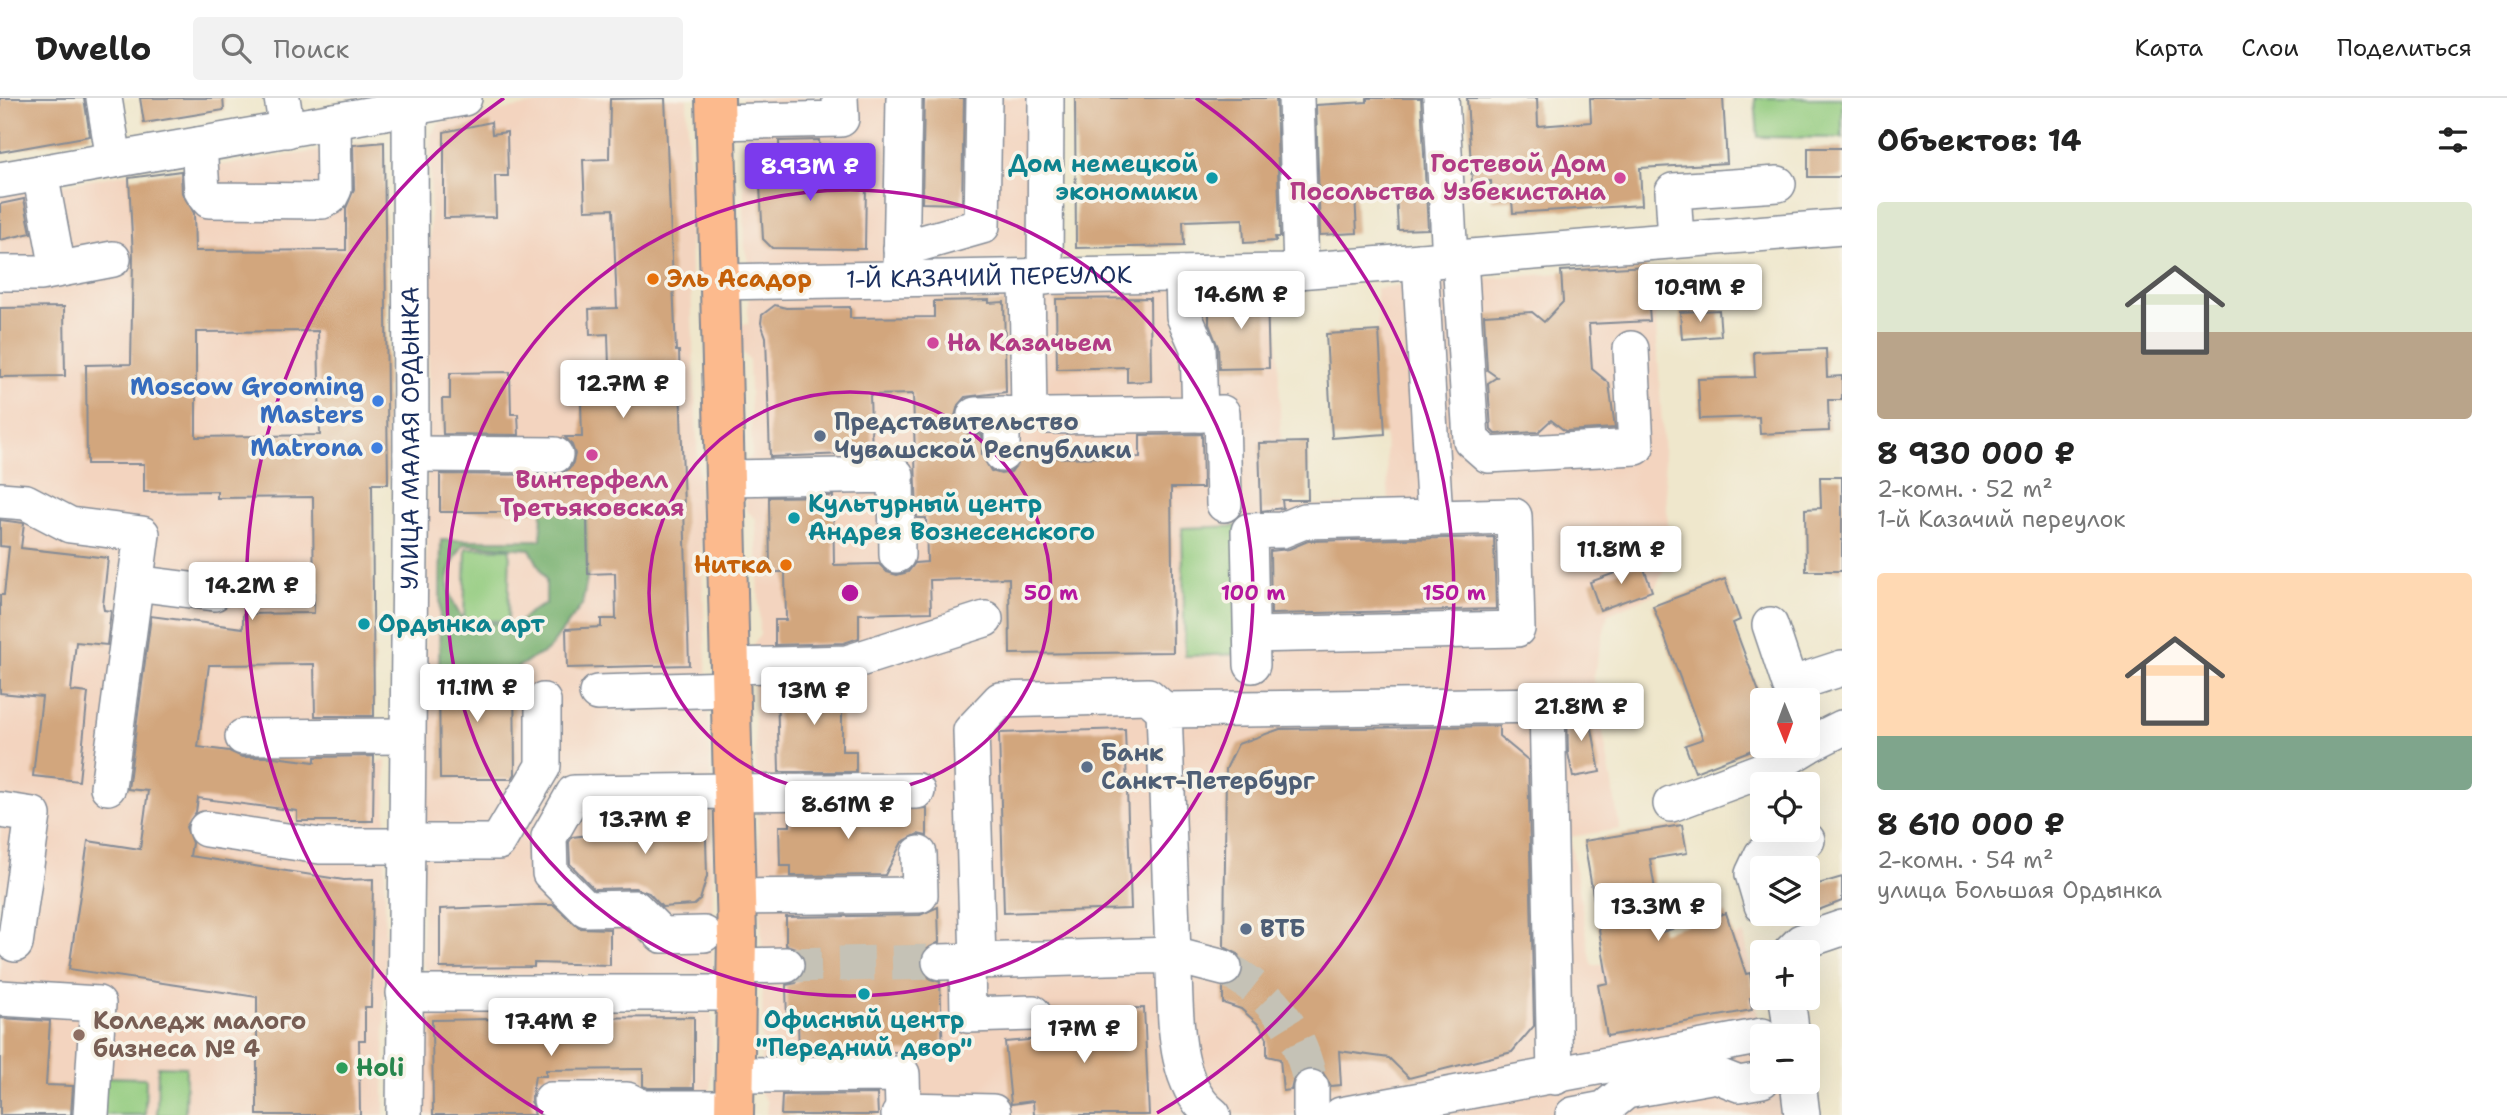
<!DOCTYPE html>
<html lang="ru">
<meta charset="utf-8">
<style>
:root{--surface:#fff;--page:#f2f2f2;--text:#222;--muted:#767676;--line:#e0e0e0;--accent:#7c3aed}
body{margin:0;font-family:"Shantell Sans",sans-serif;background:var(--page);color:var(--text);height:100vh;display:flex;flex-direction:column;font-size:26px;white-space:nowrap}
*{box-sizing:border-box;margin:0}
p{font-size:23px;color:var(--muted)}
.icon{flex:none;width:38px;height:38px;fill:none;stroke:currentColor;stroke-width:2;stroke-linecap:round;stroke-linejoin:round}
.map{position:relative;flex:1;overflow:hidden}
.panel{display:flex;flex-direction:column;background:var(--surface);width:665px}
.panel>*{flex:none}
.needle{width:46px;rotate:179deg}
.controls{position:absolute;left:1750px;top:590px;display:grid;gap:14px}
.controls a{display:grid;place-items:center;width:70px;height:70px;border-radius:7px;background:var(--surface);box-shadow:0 7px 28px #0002;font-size:35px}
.price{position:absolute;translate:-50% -60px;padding:0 16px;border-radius:7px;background:#fff;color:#222;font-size:23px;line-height:46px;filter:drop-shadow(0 2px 4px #0008)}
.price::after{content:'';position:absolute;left:50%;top:42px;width:21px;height:16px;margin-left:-10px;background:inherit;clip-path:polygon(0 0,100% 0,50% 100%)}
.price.active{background:var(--accent);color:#fff}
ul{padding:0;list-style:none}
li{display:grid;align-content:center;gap:14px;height:371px;padding:0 35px}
li span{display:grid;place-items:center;height:217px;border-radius:7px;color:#555}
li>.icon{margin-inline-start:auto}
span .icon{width:126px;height:126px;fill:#fffc;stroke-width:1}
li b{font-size:30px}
h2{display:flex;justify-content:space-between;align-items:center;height:84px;padding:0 35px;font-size:30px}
header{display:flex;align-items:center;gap:42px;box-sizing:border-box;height:98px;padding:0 35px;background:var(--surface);border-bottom:2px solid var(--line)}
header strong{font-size:33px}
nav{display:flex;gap:38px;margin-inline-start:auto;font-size:24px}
.search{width:490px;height:63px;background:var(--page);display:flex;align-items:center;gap:18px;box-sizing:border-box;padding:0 24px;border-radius:7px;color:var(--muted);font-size:26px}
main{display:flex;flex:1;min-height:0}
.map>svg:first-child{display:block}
.built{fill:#f3d4bf}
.green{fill:#92cb7e;stroke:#567d6e;stroke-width:2}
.forest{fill:#75af6d;stroke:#486f66;stroke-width:2;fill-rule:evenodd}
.building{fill:#d2a67d;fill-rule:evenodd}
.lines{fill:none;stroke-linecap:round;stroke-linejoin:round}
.minor-tunnel{stroke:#c5c2b6;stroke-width:35;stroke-dasharray:35 18;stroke-linecap:butt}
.minor-casing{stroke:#858b95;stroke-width:38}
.major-casing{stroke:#858b95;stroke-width:42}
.minor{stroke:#fff;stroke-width:35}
.major{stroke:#fcba8d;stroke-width:38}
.ring{fill:none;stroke:#b5179e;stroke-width:3.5}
.culture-dot{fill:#0f9aa8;stroke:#f7f3e8;stroke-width:2.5}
.hotel-dot{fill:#d1479c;stroke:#f7f3e8;stroke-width:2.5}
.food-dot{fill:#e8710a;stroke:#f7f3e8;stroke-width:2.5}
.shop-dot{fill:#3f7fe0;stroke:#f7f3e8;stroke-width:2.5}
.service-dot{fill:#5c6f8a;stroke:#f7f3e8;stroke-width:2.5}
.education-dot{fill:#8d6e63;stroke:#f7f3e8;stroke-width:2.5}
.leisure-dot{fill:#2e9e5b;stroke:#f7f3e8;stroke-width:2.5}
.labels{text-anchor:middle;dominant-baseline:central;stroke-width:7;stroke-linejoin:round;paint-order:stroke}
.culture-label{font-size:24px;font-weight:bold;fill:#0d838f;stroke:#f7f3e8;text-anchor:start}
.hotel-label{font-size:24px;font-weight:bold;fill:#b23c85;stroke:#f7f3e8;text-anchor:end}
.street-label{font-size:24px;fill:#1b2f5e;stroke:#f7f3e8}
.food-label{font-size:24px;font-weight:bold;fill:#c56008;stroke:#f7f3e8;text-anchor:start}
.shop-label{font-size:24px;font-weight:bold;fill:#366cbe;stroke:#f7f3e8;text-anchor:end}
.service-label{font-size:24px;font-weight:bold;fill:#4e5e75;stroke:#f7f3e8;text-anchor:start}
.education-label{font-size:24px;font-weight:bold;fill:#785e54;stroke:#f7f3e8;text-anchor:start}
.leisure-label{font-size:24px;font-weight:bold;fill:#27864d;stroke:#f7f3e8;text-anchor:start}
.centre{fill:#b5179e;stroke:#f7f3e8;stroke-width:3.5}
.ring-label{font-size:21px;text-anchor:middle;font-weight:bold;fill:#b5179e;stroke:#f7f3e8;stroke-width:7;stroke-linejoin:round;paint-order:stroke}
</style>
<header>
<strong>Dwello</strong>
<div class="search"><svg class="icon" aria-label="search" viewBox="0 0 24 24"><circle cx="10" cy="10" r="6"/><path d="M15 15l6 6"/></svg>Поиск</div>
<nav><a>Карта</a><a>Слои</a><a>Поделиться</a></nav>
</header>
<main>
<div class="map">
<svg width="1842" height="1017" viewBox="0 0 1842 1017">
<rect width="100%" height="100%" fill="#f7f3e8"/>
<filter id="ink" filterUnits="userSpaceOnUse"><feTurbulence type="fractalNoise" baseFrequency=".0143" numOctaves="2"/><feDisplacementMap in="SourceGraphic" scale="14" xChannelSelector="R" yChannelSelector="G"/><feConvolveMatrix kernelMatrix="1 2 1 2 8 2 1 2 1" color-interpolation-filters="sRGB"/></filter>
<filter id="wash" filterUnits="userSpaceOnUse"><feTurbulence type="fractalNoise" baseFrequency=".00686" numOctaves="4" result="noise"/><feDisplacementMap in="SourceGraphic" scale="28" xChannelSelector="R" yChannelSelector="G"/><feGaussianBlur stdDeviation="1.57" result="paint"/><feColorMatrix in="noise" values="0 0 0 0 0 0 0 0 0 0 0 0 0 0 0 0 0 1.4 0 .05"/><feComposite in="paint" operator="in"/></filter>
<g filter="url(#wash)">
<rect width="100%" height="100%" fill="#efe7cc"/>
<g class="built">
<polygon points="568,0 687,0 692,219 712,709 713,869 705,877 437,877 427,873 422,866 431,37 439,25 447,23"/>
<polygon points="742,0 1028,0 1028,161 751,175 745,151"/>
<polygon points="384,44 388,386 372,387 374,664 386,663 384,1017 0,1017 0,98 129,75 130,80"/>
<polygon points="1646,168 1649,210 1655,210 1669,443 1656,444 1663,473 1652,497 1608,516 1593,579 1620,731 1570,739 1592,868 1705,849 1744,836 1762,942 1762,984 1783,984 1788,1017 766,1017 767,1004 760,994 763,881 752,548 760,537 756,421 746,412 744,366 752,357 749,262 739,250 738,226 748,226 748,202 751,197 1276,184 1283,408 1389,405 1376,190"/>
<polygon points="433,911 709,913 713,921 710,1017 420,1017 420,922"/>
</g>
<g class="green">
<polygon points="1755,0 1842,0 1842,40 1758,39"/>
<polygon points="1241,428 1244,556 1185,558 1182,430"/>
<polygon points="466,450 510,451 508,523 464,522"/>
<polygon points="158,968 186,969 185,1017 157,1017"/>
<polygon points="103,979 146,980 145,1017 102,1017"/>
</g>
<path class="forest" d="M 587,410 L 588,476 L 582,507 L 548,552 L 514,571 L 439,571 L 441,442 L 541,442 L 542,413 ZM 464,446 L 530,451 L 546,482 L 546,506 L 530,514 L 517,526 L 465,524 C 443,494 443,476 464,446 Z"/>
<g id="blocks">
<g class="building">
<polygon points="0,0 84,0 90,38 0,54"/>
<polygon points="140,0 223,0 224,12 144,25"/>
<polygon points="665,0 676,253 679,253 689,567 567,570 566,531 601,529 601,521 616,521 615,475 588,476 587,414 440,414 440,376 555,377 564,375 572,368 575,356 572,347 565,339 582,339 581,303 610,302 608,236 590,237 589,211 617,210 613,111 585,112 583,62 609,61 610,1"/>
<polygon points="924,0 964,0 962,106 922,105"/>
<polygon points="1075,0 1276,0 1280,139 1275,139 1276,143 1244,145 1243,121 1183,123 1184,148 1076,150"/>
<polygon points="1367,0 1421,0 1428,131 1398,132 1396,94 1355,96 1357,135 1320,137 1316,7 1367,4"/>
<polygon points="1467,0 1537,0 1538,28 1591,24 1590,0 1723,0 1727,65 1640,70 1642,107 1513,115 1512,102 1492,103 1491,83 1472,84"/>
<polygon points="491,24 492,36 507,34 508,78 495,78 496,119 444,120 444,34"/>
<polygon points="819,42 821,85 866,85 865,151 772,150 763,141 759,70 780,70 779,43"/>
<path d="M 384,44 L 388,386 L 372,386 L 374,618 L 315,618 L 314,566 L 209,567 L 198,649 L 229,653 L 242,659 L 274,659 L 315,664 L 315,659 L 374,658 L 373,723 L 297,723 L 297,713 L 198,700 L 196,714 L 186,729 L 192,745 L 190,758 L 344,782 L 373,781 L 371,909 L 365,909 L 365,942 L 359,942 L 360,1017 L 257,1017 L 257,899 L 69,871 L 88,743 L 140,751 L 148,693 L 128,691 L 151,518 L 243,530 L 243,516 L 314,515 L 313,399 L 217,400 L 217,393 L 144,394 L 144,366 L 87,366 L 86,267 L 131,266 L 133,158 L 129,80 L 181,73 L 182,95 L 194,115 L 195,153 L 346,152 L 346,110 L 354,91 L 353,47 ZM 318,233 L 320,337 L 196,339 L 196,234 Z"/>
<rect x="1808" y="50" width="34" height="29"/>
<polygon points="24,101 31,135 0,142 0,106"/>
<polygon points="1646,168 1650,223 1589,226 1592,271 1609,285 1615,330 1565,333 1551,322 1538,334 1495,336 1491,332 1488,285 1497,279 1487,272 1484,217 1532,214 1544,224 1563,204 1561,173"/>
<polygon points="1267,198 1269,270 1219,271 1218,249 1209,226 1209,199"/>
<polygon points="1150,200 1151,283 1127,284 1127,269 1057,271 1056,201"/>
<polygon points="989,202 989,205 1004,204 1006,294 965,299 958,307 955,318 965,334 982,337 982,357 991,373 1001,376 1011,374 1021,360 1140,359 1140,337 1202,336 1203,390 1171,390 1173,554 1010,556 1009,480 930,482 931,514 859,516 859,540 844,545 775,547 775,522 786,522 785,474 770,474 769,399 833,398 834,467 879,466 887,474 897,477 908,474 915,465 927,464 926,420 917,420 913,296 870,297 872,355 770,359 766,239 761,225 762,217 775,207 786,210 850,209 850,220 934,219 934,203"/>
<polygon points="64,209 65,278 0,279 0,210"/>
<polygon points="1719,212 1721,238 1682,241 1680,214"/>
<polygon points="1379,233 1385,336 1332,340 1326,236"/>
<polygon points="1826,251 1827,279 1842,278 1842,302 1828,302 1829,333 1760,336 1759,319 1700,321 1698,281 1755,279 1754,254"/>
<polygon points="510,274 511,316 518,316 519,337 443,336 442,301 450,301 450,275"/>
<polygon points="1307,344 1308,402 1282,402 1283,410 1261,413 1259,345"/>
<polygon points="1820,379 1842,379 1842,473 1806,473 1805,411 1821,410"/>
<polygon points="0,422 24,425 21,450 108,460 103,507 104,512 111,513 107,547 76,544 71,593 88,595 79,683 33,678 42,599 0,595 0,497 4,497 9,449 0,448"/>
<polygon points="1494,439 1496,511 1271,516 1270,453 1289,451 1308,443"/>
<polygon points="1642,465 1652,493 1600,512 1590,484"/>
<polygon points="1725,481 1740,522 1733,525 1762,602 1762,648 1695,674 1685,647 1703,641 1653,508"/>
<polygon points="439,571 514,571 515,676 512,681 440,681"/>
<polygon points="855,583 856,611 842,611 842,653 856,653 856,674 779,674 777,587"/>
<polygon points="1588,609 1600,674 1573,679 1568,655 1567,613"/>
<polygon points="1499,628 1499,638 1528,662 1534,928 1512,954 1409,980 1389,960 1339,953 1341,987 1331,988 1322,973 1310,970 1294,979 1291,992 1283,993 1280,961 1267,958 1267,940 1259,927 1241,911 1223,905 1223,890 1238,884 1244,874 1238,856 1224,849 1226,671 1238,646 1280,631"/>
<polygon points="1125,631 1131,811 1004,815 999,635"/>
<polygon points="927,710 927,738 918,736 902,744 885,777 791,778 791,768 780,768 779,728 790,728 790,715"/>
<polygon points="647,714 696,714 699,718 706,742 707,778 700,802 694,807 662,809 649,795 635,790 594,791 570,766 569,744 572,739 589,737 589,720 639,719"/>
<polygon points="1682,727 1687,755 1650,761 1662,834 1726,815 1746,876 1750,875 1754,899 1750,900 1752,912 1607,938 1598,887 1608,885 1584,743"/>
<polygon points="1842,779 1842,803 1808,816 1808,789"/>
<polygon points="537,807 554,807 579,830 610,831 610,867 534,865 534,869 440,870 440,811"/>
<polygon points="938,809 939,844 923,854 920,865 930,881 940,884 943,953 799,956 798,924 787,924 786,887 796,885 803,877 806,866 796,850 786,847 786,819 920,817"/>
<polygon points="1144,910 1149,1017 1034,1017 1033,1003 1011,1006 1005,944 1052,940 1052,912"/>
<polygon points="694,919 694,990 648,990 643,988 643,971 546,972 546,978 535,978 531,1003 535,1017 433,1017 432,922 492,921 492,932 546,932 546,920"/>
<polygon points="0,920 50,923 46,987 73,988 71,1017 0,1017"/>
<polygon points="877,996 878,1017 781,1017 782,997"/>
</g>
</g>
</g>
<g filter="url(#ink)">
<use href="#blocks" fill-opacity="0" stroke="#858b95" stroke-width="2"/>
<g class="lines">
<g class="minor-tunnel">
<polyline points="786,867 940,864"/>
<path d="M 1224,870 C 1272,894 1303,936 1311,990"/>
</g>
<g class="minor-casing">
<g id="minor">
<polyline points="104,0 114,62"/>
<polyline points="282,0 287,32"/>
<polyline points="1296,0 1301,173"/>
<polyline points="1441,0 1450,161"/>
<polyline points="716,24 841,21 840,0"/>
<polyline points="199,47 202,93 209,102 322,103 330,99 334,91 333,23"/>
<polyline points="40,75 58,171"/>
<polyline points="0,82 464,0"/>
<polyline points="1676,142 1673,93 1778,86"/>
<polyline points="901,151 982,128 984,0"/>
<polyline points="1460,160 1471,342 1488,357 1636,349 1631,251"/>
<polyline points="901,171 904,0"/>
<polyline points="0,175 40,175 113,161"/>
<polyline points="1045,179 1046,0"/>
<path id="s1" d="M 721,184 L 1285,174 L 1842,129"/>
<polyline points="1002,316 1002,356"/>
<polyline points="1200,316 1222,315 1224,406"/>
<polyline points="975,317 1029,316 1027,179"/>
<polyline points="1048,318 1200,316 1198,250 1184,218 1183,177"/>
<polyline points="411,356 555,357"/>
<polyline points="726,380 896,377 897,457"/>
<polyline points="0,402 26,404 70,427 142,436 108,689"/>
<polyline points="135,485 214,495"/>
<polyline points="1770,527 1790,587 1842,570"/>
<polyline points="1252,537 1517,531 1514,418 1435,420"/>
<polyline points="1252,567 1249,433 1282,432 1304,423 1435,420 1420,163"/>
<polyline points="730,568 847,565 985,521"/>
<polyline points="597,595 731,591"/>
<polyline points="243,639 407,638"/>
<polyline points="1808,647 1842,630"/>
<polyline points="733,695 917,693"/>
<polyline points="1671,706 1774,668 1807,648"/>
<polyline points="0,712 33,717 15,846"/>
<polyline points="206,731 320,748 405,748"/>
<polyline points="405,744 498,744 543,668 543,603"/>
<polyline points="736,799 920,797 919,756"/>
<polyline points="1762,807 1753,776 1762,757 1807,742"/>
<polyline points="704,836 662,837 635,810 586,811 550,775 549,739 574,695 733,693"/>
<polyline points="1791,854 1801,844 1842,830"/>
<polyline points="967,863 968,917 1033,915"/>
<polyline points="978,863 971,633 1000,602 1148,598 1164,612"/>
<path d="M 940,864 L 1173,857 C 1177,907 1169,984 1213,1017"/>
<polyline points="737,868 786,867"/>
<polyline points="1224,870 1173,857 1164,612 1547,607 1555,979"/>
<polyline points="404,895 737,895"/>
<polyline points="0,900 98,906 91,1017"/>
<polyline points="1787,900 1792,938"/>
<polyline points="735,977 902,976 903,1012"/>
<polyline points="1798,984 1802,1017"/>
<polyline points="1311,990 1311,1017"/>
<polyline points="551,1002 627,1002 643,1010 735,1010"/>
<path id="s2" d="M 404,1017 L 411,356 L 410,0"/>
<polyline points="899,1017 903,1012 993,1014 992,1017"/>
<polyline points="1341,1017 1762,938"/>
<polyline points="1573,1017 1604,1011 1626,993 1716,977 1739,986 1762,982"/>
</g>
</g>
<g class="major-casing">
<polyline id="major" points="715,0 737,837 734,1017"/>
</g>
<use href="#minor" class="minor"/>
<use href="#major" class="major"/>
</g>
</g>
<g class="ring">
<circle cx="850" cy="495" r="201"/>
<circle cx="850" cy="495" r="403"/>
<path d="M543 1015A604 604 0 0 1 504 0M1196 0A604 604 0 0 1 1157 1015"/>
</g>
<g class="culture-dot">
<circle cx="1212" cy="80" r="7"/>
<circle cx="794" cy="420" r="7"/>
<circle cx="364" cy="526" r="7"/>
<circle cx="864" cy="896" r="7"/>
</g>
<g class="hotel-dot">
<circle cx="1620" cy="80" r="7"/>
<circle cx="933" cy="245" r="7"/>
<circle cx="592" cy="357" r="7"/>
</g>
<g class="food-dot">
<circle cx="653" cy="181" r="7"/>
<circle cx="786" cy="467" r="7"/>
</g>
<g class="shop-dot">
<circle cx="378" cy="303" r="7"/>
<circle cx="377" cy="350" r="7"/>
</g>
<g class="service-dot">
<circle cx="820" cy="338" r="7"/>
<circle cx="1087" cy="669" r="7"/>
<circle cx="1246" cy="831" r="7"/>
</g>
<circle class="education-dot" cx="79" cy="937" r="7"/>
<circle class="leisure-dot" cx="342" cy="970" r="7"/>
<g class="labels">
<g class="culture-label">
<text x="1198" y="66" text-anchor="end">Дом немецкой<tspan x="1198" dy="28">экономики</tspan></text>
<text x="808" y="406">Культурный центр<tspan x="808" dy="28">Андрея Вознесенского</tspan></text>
<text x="378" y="526">Ордынка арт</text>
<text x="864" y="922" text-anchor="middle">Офисный центр<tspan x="864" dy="28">"Передний двор"</tspan></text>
</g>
<g class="hotel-label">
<text x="1606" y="66">Гостевой Дом<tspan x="1606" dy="28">Посольства Узбекистана</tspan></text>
<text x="947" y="245" text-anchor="start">На Казачьем</text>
<text x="592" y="382" text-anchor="middle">Винтерфелл<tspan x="592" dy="28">Третьяковская</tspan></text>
</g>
<g class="street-label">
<text stroke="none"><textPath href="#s1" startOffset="268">1-Й КАЗАЧИЙ ПЕРЕУЛОК</textPath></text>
<text stroke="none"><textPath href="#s2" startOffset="677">УЛИЦА МАЛАЯ ОРДЫНКА</textPath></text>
</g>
<g class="food-label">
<text x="667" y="181">Эль Асадор</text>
<text x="772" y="467" text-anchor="end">Нитка</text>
</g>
<g class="shop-label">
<text x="364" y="289">Moscow Grooming<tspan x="364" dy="28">Masters</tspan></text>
<text x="363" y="350">Matrona</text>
</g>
<g class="service-label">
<text x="834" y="324">Представительство<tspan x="834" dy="28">Чувашской Республики</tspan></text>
<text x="1101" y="655">Банк<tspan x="1101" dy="28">Санкт-Петербург</tspan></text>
<text x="1260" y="831">ВТБ</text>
</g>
<g class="education-label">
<text x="93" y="923">Колледж малого<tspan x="93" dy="28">бизнеса № 4</tspan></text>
</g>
<g class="leisure-label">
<text x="356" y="970">Holi</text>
</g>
</g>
<circle cx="850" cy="495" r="10" class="centre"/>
<g class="ring-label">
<text x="1051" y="502">50 m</text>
<text x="1253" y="502">100 m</text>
<text x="1454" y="502">150 m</text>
</g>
</svg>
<div class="controls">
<a><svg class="needle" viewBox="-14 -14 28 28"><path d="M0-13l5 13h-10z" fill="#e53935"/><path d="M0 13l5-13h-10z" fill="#767676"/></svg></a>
<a><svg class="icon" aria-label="locate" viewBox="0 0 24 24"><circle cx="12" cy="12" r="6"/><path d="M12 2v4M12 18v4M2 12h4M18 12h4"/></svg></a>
<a><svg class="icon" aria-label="layers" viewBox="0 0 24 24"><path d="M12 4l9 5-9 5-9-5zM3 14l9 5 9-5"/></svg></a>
<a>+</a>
<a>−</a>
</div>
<b class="price active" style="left:810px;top:105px">8.93M ₽</b>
<b class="price" style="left:1700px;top:226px">10.9M ₽</b>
<b class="price" style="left:1241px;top:233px">14.6M ₽</b>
<b class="price" style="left:623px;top:322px">12.7M ₽</b>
<b class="price" style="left:1621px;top:488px">11.8M ₽</b>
<b class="price" style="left:252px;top:524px">14.2M ₽</b>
<b class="price" style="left:477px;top:626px">11.1M ₽</b>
<b class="price" style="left:814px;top:629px">13M ₽</b>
<b class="price" style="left:1581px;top:645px">21.8M ₽</b>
<b class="price" style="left:848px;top:743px">8.61M ₽</b>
<b class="price" style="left:645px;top:758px">13.7M ₽</b>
<b class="price" style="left:1658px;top:845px">13.3M ₽</b>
<b class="price" style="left:551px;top:960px">17.4M ₽</b>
<b class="price" style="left:1084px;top:967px">17M ₽</b>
</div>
<section class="panel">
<h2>Объектов: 14<svg class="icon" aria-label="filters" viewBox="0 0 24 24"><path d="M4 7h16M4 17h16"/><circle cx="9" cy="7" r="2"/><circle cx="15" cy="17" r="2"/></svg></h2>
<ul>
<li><span style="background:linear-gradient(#dfe7d0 60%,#b9a48a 0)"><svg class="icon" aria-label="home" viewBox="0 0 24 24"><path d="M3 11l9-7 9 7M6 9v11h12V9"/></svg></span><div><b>8 930 000 ₽</b><p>2-комн. · 52 m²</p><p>1-й Казачий переулок</p></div></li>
<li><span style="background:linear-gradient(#ffd9b3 75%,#7fa58c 0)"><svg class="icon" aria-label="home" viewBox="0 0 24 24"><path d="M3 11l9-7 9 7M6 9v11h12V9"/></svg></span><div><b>8 610 000 ₽</b><p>2-комн. · 54 m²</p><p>улица Большая Ордынка</p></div></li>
</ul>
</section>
</main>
